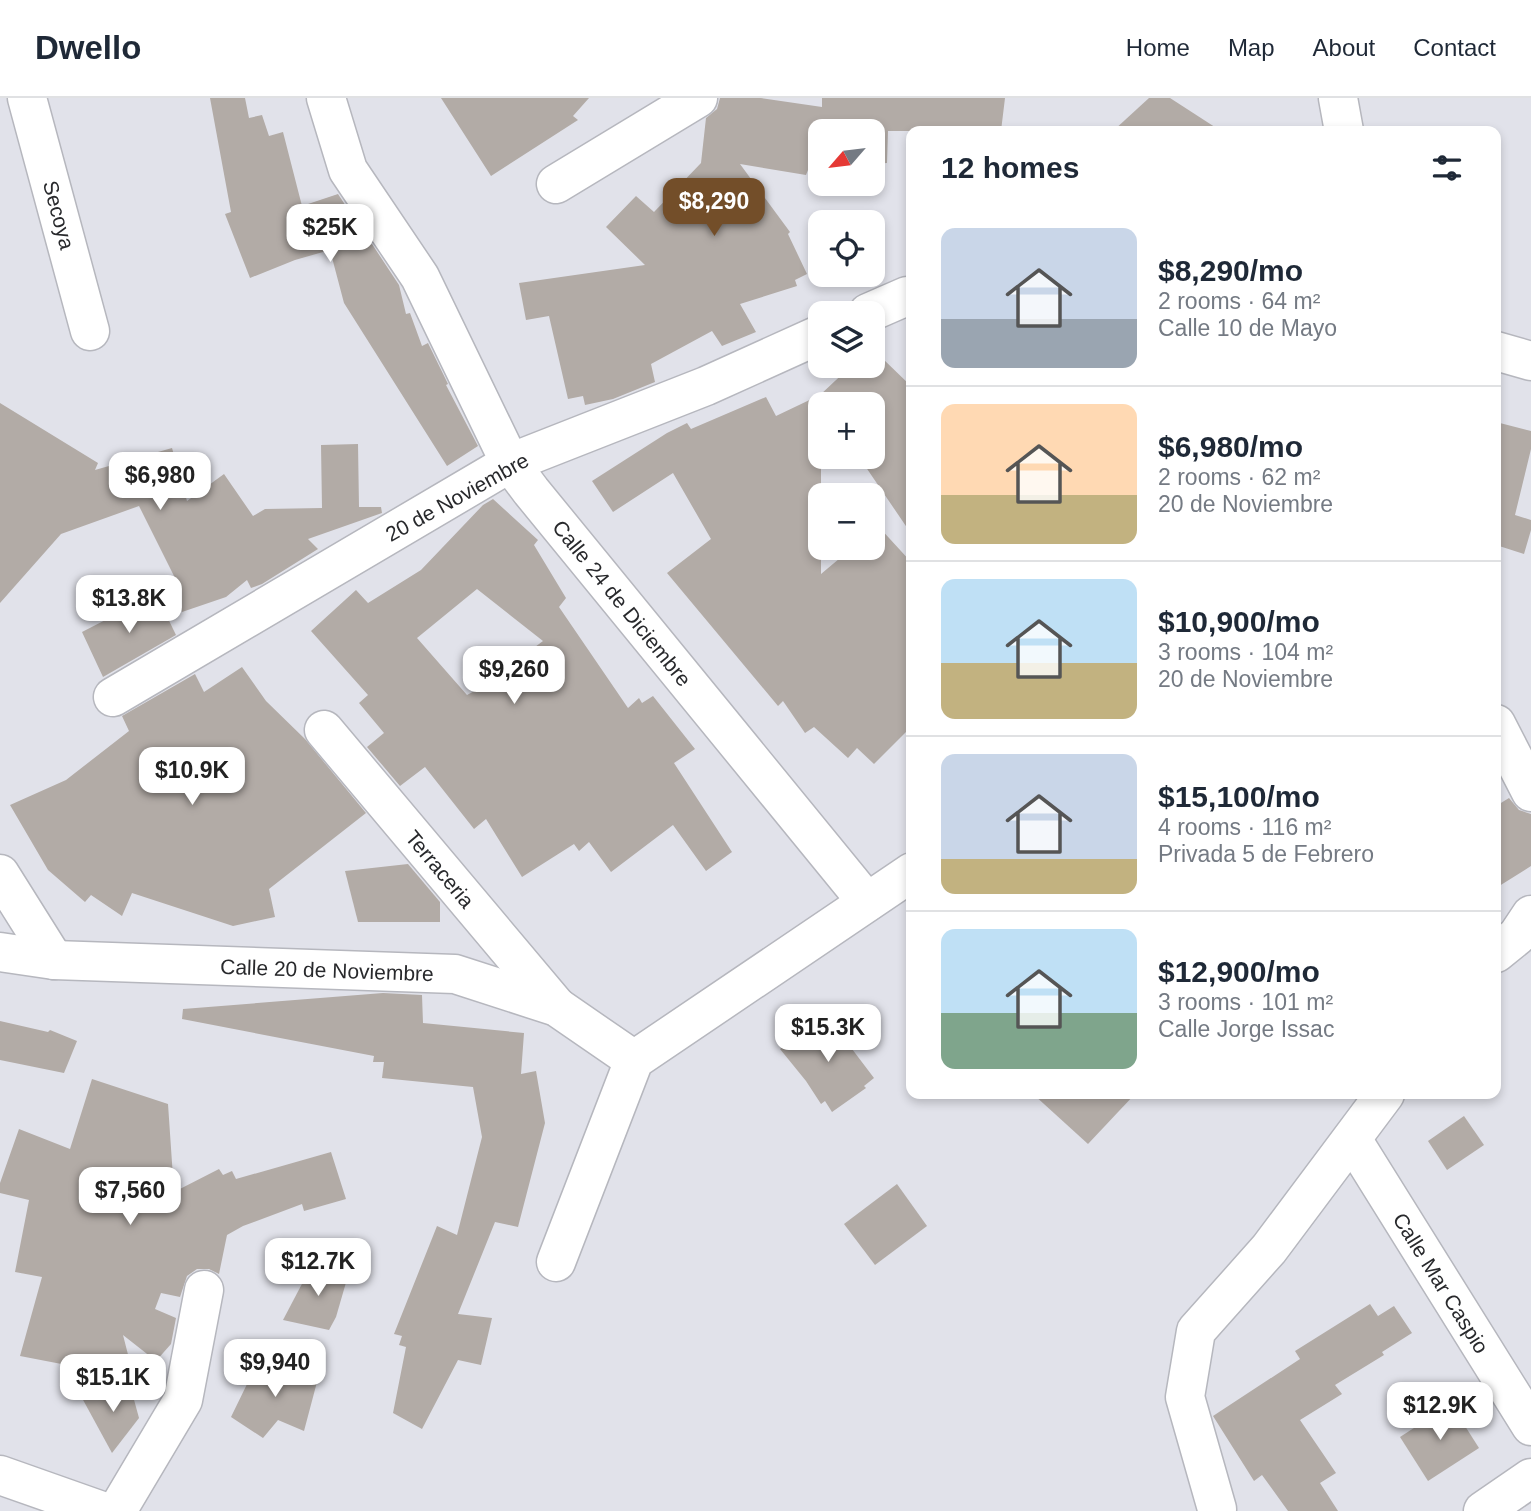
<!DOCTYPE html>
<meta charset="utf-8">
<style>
:root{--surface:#fff;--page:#f6f6f7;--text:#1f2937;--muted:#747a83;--line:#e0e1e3;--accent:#734e29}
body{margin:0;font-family:Helvetica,sans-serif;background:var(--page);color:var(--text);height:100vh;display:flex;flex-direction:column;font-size:26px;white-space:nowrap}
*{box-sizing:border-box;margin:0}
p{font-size:23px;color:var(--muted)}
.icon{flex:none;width:38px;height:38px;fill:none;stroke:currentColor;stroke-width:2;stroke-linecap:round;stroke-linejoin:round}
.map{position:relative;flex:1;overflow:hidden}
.details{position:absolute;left:906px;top:28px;width:595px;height:973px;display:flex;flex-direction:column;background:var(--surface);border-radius:14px;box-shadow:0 4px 10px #0003}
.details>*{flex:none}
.needle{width:46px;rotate:242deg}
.tools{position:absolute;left:808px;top:21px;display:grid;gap:14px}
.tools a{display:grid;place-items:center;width:77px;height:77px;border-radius:14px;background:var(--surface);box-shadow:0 4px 10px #0003;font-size:35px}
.price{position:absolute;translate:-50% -60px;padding:0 16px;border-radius:14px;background:#fff;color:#222;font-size:23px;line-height:46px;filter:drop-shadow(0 2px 4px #0008)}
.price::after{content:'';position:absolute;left:50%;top:42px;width:21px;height:16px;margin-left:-10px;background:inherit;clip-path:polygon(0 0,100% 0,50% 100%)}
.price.active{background:var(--accent);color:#fff}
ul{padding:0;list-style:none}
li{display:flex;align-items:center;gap:21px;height:175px;padding:0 35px}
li+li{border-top:2px solid var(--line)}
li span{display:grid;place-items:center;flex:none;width:196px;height:140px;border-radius:14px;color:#555}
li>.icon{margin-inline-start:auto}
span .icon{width:84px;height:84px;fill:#fffc;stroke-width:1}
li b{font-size:30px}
h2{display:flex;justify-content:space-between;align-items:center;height:84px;padding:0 35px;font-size:30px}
header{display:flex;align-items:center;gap:42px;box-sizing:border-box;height:98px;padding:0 35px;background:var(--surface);border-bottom:2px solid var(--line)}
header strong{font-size:33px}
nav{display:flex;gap:38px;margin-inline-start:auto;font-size:24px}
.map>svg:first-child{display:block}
.building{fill:#b2aba6;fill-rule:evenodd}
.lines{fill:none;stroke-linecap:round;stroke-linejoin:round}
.street-casing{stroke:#b6b7be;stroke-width:41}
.street{stroke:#fff;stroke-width:38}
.labels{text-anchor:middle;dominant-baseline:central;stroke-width:6;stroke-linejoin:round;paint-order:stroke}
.street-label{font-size:21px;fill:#28292c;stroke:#fff}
</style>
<header>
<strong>Dwello</strong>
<nav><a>Home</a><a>Map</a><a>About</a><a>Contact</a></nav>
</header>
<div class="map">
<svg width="1531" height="1413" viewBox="0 0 1531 1413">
<rect width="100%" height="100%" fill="#e1e2ea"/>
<g class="building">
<polygon points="210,0 245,0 249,20 262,17 269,38 283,34 302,108 338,96 367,140 369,147 372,146 399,187 406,216 410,215 422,248 428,245 448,286 446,287 478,348 447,368 344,205 330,152 295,162 250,180 225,116 231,114"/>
<polygon points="441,0 589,0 573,18 578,22 491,78"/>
<polygon points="720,0 761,0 822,9 822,0 1005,0 1001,33 888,33 887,65 873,66 873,33 821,33 821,74 808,72 806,77 740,66 790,134 788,136 807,176 795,182 797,188 740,206 756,234 722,248 712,233 651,266 655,284 613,301 585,307 583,298 568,301 549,218 526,222 519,185 645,167 606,129 636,98 654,114 701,65 706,20 717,11"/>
<polygon points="1149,0 1170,0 1221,33 1113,33"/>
<polygon points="882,260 912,289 912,437 859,359 873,359 873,306 823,306 821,302 821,476 852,450 873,450 873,432 878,428 912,465 912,628 874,666 857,650 848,660 814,629 805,635 783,603 778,608 667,475 711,441 673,375 613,414 592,383 667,335 687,325 691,331 766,299 776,318 820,297 851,268 874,268"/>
<polygon points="0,305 98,365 95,372 172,350 187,403 224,376 253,418 265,411 322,410 321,347 358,346 359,409 381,409 382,415 308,441 318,451 262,486 251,490 247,482 226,499 182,514 170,485 176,482 139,408 61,436 0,505"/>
<polygon points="1496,324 1531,333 1531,351 1515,417 1531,422 1531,432 1524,456 1496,447"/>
<path d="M 493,401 L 538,442 L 534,447 L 566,500 L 559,509 L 628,610 L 639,600 L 642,605 L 653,598 L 695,651 L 674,665 L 732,754 L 706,773 L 673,727 L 611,774 L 589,744 L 579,753 L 574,746 L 522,779 L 486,721 L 474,731 L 425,669 L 400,688 L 367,649 L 384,635 L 359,605 L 368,597 L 311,533 L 356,492 L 368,505 L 421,472 L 483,407 ZM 477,491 L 543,543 L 531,552 L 534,555 L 502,578 L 467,597 L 417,540 Z"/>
<polygon points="156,496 176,537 103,579 82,534"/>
<polygon points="242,569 266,603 305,641 366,715 269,791 275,819 233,828 132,795 122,818 91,797 85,804 48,772 10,707 66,682 129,633 122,618 195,576 204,594"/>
<polygon points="1509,700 1519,712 1531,716 1531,768 1496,790 1496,708"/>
<polygon points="408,766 440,804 440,824 358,824 345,773"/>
<polygon points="383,895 422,897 423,925 524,935 521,976 536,973 545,1025 518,1129 495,1124 458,1216 492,1220 481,1267 458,1262 422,1331 393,1315 406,1249 399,1247 402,1238 394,1236 437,1128 457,1137 482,1039 473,989 382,980 384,964 373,964 374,958 182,921 183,911"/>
<polygon points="827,918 874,980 864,988 866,990 832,1014 825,1003 821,1006 806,983 780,951"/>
<polygon points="0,923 48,934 50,932 77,943 64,975 0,962"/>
<polygon points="92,981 168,1006 174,1094 219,1071 223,1077 232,1073 236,1081 331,1054 346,1101 304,1113 302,1106 243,1128 227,1137 219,1176 209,1171 197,1171 187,1178 180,1199 161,1195 155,1211 176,1220 171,1246 156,1263 123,1237 134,1280 20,1258 42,1179 15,1174 29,1102 0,1095 0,1085 19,1031 70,1051"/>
<polygon points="1033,996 1135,996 1088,1046"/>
<polygon points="1464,1018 1484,1047 1447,1072 1428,1043"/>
<polygon points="897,1086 927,1128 875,1167 844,1126"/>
<polygon points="314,1163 347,1181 336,1219 329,1232 283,1222"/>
<polygon points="1370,1206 1378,1218 1394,1208 1412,1235 1382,1254 1384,1257 1335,1287 1342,1296 1300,1322 1336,1375 1320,1385 1338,1413 1288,1413 1262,1377 1254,1383 1213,1318 1300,1261 1295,1253"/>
<polygon points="267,1261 317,1284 304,1333 278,1322 263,1340 231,1319 249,1282"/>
<polygon points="130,1287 139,1320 112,1355 82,1300"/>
<polygon points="1451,1306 1479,1350 1428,1383 1400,1339"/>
</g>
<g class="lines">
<g class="street-casing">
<g id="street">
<polyline points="27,0 90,233"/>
<polyline points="326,0 348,72 420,179 510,365 531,393 867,804"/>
<polyline points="1338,0 1344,33"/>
<polyline points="556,86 698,0"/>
<polyline points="868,215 907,198"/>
<polyline points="1496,253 1531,263"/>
<polyline points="113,599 510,365 706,288 821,236"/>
<polyline points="1496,626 1531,694"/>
<polyline points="324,632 557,909"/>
<polyline points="0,776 54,862"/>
<polyline points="0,854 54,862 455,876 557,909 634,962"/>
<polyline points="1496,855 1517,838 1531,817"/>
<polyline points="1352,1041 1531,1328"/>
<polyline points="556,1164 634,962 912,774"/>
<polyline points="0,1377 102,1413"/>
<polyline points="1217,1411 1185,1299 1196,1233 1269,1151 1385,996"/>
<polyline points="117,1413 183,1302 204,1192"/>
<polyline points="1483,1413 1531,1380"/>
</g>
</g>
<use href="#street" class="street"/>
</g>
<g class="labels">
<g class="street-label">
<text transform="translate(59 117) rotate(75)">Secoya</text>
<text transform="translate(457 399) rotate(-29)">20 de Noviembre</text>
<text transform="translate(622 505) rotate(51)">Calle 24 de Diciembre</text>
<text transform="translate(440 771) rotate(50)">Terraceria</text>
<text transform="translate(327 872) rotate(2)">Calle 20 de Noviembre</text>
<text transform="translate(1441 1185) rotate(58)">Calle Mar Caspio</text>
</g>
</g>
</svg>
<div class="tools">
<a><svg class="needle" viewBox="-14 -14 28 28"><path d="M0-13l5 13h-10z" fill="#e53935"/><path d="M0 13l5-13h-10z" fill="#747a83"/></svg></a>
<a><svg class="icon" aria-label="locate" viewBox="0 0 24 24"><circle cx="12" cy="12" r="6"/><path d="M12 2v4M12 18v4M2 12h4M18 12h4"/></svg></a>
<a><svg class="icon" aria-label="layers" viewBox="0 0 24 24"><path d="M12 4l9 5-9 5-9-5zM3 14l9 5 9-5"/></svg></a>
<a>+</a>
<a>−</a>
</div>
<b class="price active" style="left:714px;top:140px">$8,290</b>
<b class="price" style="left:330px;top:166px">$25K</b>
<b class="price" style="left:160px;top:414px">$6,980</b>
<b class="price" style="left:129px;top:537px">$13.8K</b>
<b class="price" style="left:514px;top:608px">$9,260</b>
<b class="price" style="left:192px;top:709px">$10.9K</b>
<b class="price" style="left:828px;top:966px">$15.3K</b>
<b class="price" style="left:130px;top:1129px">$7,560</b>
<b class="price" style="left:318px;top:1200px">$12.7K</b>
<b class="price" style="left:275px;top:1301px">$9,940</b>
<b class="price" style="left:113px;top:1316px">$15.1K</b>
<b class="price" style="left:1440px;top:1344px">$12.9K</b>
<section class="details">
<h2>12 homes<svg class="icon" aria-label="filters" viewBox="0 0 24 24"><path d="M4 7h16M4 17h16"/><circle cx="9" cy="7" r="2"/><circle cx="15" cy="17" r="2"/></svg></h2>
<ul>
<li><span style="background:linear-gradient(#c9d6e8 65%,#9aa5b1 0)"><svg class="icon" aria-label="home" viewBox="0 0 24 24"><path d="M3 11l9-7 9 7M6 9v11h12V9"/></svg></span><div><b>$8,290/mo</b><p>2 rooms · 64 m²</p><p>Calle 10 de Mayo</p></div></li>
<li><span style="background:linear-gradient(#ffd9b3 65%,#c2b280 0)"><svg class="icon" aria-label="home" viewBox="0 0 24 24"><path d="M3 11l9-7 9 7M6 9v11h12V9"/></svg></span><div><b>$6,980/mo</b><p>2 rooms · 62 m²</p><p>20 de Noviembre</p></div></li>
<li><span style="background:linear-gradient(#bfe0f5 60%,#c2b280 0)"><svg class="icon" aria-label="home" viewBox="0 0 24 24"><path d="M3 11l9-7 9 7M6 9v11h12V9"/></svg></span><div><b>$10,900/mo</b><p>3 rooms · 104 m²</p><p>20 de Noviembre</p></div></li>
<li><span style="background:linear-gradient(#c9d6e8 75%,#c2b280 0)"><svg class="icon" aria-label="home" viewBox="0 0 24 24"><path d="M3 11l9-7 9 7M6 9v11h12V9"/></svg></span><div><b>$15,100/mo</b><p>4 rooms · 116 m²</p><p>Privada 5 de Febrero</p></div></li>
<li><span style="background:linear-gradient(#bfe0f5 60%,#7fa58c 0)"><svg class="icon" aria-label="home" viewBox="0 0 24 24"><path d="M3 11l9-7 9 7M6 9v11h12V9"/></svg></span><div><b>$12,900/mo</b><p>3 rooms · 101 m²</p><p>Calle Jorge Issac</p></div></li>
</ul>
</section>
</div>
